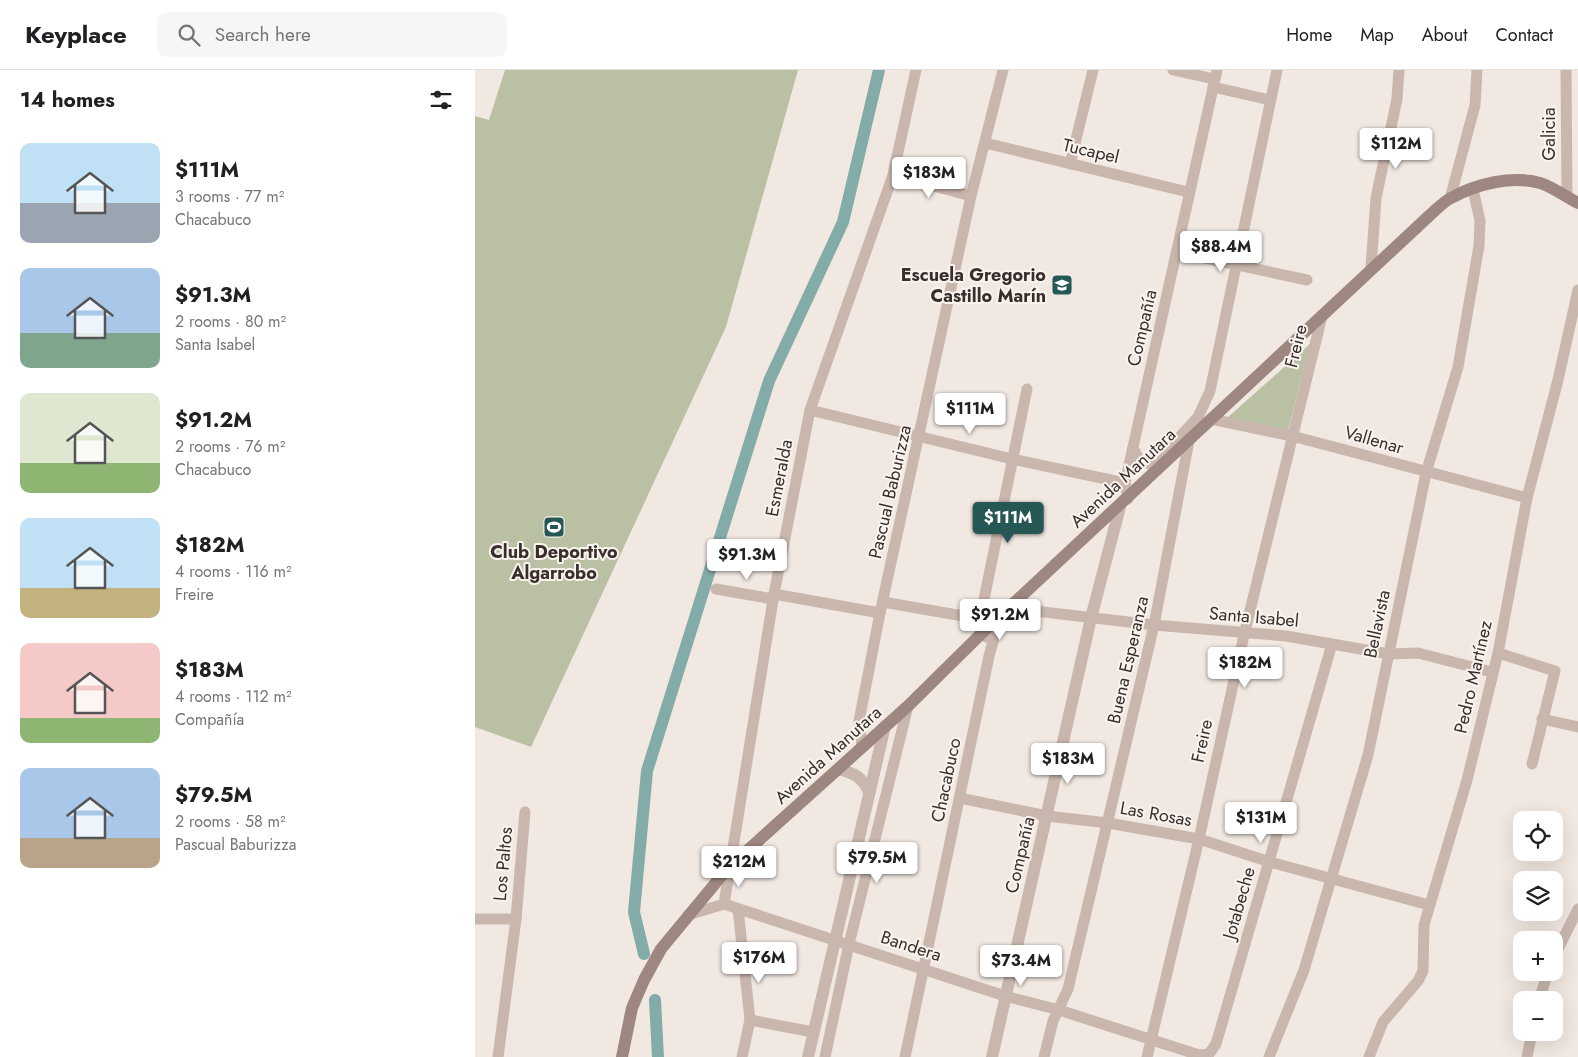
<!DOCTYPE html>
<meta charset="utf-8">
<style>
:root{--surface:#fff;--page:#f6f6f6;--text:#202124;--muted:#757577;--line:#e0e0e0;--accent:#255754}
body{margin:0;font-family:Jost,sans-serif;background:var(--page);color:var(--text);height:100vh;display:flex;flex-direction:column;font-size:19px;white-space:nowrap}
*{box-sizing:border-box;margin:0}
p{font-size:16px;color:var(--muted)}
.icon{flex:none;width:28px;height:28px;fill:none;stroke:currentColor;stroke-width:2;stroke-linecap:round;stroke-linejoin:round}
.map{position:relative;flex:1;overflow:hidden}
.drawer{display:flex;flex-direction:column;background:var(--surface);width:475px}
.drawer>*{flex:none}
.buttons{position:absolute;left:1038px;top:741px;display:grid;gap:10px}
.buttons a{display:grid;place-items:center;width:50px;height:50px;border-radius:10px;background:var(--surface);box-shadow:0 5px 20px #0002;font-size:25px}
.price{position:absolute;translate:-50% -42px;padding:0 11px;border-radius:5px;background:#fff;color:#222;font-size:16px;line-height:32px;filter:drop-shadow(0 1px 2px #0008)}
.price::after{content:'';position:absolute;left:50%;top:30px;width:15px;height:11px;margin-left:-8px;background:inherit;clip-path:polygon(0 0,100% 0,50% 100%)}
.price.active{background:var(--accent);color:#fff}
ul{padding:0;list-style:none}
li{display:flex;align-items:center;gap:15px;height:125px;padding:0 20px}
li span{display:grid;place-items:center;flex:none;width:140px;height:100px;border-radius:10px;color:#555}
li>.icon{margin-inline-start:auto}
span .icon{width:60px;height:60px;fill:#fffc;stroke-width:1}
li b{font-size:21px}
h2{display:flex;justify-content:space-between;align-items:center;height:60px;padding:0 20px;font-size:21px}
header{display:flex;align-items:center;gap:30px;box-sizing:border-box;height:70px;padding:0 25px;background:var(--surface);border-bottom:1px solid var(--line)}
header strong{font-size:24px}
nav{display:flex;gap:28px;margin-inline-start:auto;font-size:18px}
.search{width:350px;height:45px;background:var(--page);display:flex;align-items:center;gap:12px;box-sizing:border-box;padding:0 18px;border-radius:10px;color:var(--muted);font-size:19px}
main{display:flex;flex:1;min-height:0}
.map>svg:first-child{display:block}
.green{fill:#bac0a3}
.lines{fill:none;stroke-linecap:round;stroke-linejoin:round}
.canal{stroke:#83aca9;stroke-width:12}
.minor{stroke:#c9b7ae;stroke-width:11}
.tertiary{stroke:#c9b7ae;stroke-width:12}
.secondary{stroke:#9d8780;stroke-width:12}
.labels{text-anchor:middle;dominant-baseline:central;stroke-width:4;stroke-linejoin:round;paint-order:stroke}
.street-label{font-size:18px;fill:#392e2c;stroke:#f9f3ee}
.poi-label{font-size:18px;font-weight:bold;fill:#392e2c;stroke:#f9f3ee;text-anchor:end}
</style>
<header>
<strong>Keyplace</strong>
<div class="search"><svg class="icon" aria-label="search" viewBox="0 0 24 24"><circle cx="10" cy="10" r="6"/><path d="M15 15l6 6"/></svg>Search here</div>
<nav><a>Home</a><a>Map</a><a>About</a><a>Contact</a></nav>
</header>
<main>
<section class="drawer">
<h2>14 homes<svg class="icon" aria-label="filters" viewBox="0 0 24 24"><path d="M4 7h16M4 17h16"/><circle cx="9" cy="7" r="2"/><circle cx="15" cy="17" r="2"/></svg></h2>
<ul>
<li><span style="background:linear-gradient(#bfe0f5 60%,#9aa5b1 0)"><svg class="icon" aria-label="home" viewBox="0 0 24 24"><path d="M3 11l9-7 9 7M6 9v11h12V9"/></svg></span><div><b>$111M</b><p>3 rooms · 77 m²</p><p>Chacabuco</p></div></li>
<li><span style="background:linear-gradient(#a9c7e8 65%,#7fa58c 0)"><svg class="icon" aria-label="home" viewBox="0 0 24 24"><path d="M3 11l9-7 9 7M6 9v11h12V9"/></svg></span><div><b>$91.3M</b><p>2 rooms · 80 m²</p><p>Santa Isabel</p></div></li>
<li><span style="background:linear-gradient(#dfe7d0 70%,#8fb573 0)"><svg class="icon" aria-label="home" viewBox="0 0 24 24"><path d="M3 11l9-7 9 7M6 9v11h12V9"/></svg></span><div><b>$91.2M</b><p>2 rooms · 76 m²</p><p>Chacabuco</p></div></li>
<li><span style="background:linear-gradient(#bfe0f5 70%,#c2b280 0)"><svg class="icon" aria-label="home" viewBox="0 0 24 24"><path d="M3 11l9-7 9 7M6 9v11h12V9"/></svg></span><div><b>$182M</b><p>4 rooms · 116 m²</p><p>Freire</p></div></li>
<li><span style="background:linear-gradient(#f6c9c9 75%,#8fb573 0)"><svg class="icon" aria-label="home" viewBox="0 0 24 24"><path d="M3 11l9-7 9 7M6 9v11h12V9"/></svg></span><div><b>$183M</b><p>4 rooms · 112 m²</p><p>Compañía</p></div></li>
<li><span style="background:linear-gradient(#a9c7e8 70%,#b9a48a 0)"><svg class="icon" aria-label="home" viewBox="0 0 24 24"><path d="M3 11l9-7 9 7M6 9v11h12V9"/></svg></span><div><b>$79.5M</b><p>2 rooms · 58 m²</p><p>Pascual Baburizza</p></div></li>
</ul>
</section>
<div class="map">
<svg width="1103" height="987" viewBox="0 0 1103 987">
<rect width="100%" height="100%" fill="#f2e8e2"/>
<g class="green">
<polygon points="30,0 323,0 251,257 56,677 0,657 0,46 14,50"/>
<polygon points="835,274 812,364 752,348"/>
</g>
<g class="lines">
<g class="canal">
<polyline points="169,884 159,842 172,701 294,311 368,152 404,0"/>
<polyline points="180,930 183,987"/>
</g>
<g class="minor">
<polyline points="698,0 739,9"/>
<polyline points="1091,0 1092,127"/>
<polyline points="738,17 795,30"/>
<polyline points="510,73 713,122"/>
<polyline points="595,94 618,0"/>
<polyline points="418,105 496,126"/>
<polyline points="975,129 1000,35 1002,0"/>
<polyline points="702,182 832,210"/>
<polyline points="896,198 901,128 922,29 924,0"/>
<polyline points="335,340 537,389 650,413"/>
<polyline points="736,349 817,366 1052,428"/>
<polyline points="658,378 665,391 684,397 690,383 723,347 735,321 802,0"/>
<polyline points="653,429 650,413 742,0"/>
<polyline points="241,519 298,529"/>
<polyline points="299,524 405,543"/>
<polyline points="408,532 505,549"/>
<polyline points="534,538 679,555 811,566 914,584 943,583 1017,602"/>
<polyline points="511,567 505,549 552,319"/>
<polyline points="1023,583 1080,601 1057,694"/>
<polyline points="1067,649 1103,657"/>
<polyline points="387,677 384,651 405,543 496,126 528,0"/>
<polyline points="485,728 572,746 633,753 724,769 795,792 954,835"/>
<polyline points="249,834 299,524 335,340 418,105 441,0"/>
<polyline points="263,839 275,950 267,987"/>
<polyline points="213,845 249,834 530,926 584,940 724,985 734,984 741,974 857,574"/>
<polyline points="0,849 41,849"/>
<polyline points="1079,887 1103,839"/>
<polyline points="1064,930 1073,902"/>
<polyline points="275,950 338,962"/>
<polyline points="23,987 41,849 50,742"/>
<polyline points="350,987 374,874 433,636"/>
<polyline points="430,987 514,586 525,547"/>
<polyline points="569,987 578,951 593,919 679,555 714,371"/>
<polyline points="672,987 724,769 769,565 847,246"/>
<polyline points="794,987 829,900 893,685 951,403 983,297 1004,176 1005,151 998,119"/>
<polyline points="894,987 908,952 943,911 948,901 949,855 992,710 1023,583 1052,428 1083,310 1103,220"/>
<polyline points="1052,987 1057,962"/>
</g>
<g class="tertiary">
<path d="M 363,699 C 378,703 387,706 394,722"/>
<polyline points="333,987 410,656"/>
<polyline points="517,987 616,548 645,437"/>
</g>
<path class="secondary" d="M 147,987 L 157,938 L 169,910 L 186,879 L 253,798 L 433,636 L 509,561 L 955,145 C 961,140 968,132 976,128 C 1001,114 1037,105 1065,113 C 1078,117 1091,127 1103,133"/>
</g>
<defs>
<g id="school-square" transform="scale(1.125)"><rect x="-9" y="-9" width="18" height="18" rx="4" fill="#255754" stroke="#f9f3ee"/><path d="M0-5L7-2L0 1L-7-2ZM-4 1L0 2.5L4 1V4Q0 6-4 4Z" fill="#fff"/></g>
<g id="stadium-square" transform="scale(1.125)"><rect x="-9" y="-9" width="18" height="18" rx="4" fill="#255754" stroke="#f9f3ee"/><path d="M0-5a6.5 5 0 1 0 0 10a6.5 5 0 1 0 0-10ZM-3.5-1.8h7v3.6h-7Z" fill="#fff"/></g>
</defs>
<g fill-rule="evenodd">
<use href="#school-square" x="587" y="215"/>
<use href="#stadium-square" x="79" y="457"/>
</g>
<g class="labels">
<g class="street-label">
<text transform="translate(1074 64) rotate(-90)">Galicia</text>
<text transform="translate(616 81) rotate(13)">Tucapel</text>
<text transform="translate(667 258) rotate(-77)">Compañía</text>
<text transform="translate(821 276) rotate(-76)">Freire</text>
<text transform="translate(899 370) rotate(16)">Vallenar</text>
<text transform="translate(304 408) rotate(-79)">Esmeralda</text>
<text transform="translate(648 408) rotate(-43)">Avenida Manutara</text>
<text transform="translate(415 422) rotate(-77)">Pascual Baburizza</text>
<text transform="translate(779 547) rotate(5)">Santa Isabel</text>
<text transform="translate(902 554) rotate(-78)">Bellavista</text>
<text transform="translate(653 590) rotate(-77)">Buena Esperanza</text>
<text transform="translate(998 607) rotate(-77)">Pedro Martínez</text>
<text transform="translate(727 671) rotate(-78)">Freire</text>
<text transform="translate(353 685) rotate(-42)">Avenida Manutara</text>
<text transform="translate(471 710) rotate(-78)">Chacabuco</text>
<text transform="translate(681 744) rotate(10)">Las Rosas</text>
<text transform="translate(545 785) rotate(-77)">Compañía</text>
<text transform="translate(28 794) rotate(-85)">Los Paltos</text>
<text transform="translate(764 833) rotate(-74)">Jotabeche</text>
<text transform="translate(436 876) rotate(18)">Bandera</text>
</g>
<g class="poi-label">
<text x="571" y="205">Escuela Gregorio<tspan x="571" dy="21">Castillo Marín</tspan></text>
<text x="79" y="482" text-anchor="middle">Club Deportivo<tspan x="79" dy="21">Algarrobo</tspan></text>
</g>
</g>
</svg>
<div class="buttons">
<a><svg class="icon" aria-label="locate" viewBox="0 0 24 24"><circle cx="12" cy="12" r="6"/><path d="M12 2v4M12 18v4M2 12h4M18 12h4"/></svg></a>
<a><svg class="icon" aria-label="layers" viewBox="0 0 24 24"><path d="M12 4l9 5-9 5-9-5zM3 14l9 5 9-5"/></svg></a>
<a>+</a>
<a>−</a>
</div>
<b class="price" style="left:921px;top:100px">$112M</b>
<b class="price" style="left:454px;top:129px">$183M</b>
<b class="price" style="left:746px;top:203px">$88.4M</b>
<b class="price" style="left:495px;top:365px">$111M</b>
<b class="price active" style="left:533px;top:474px">$111M</b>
<b class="price" style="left:272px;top:511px">$91.3M</b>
<b class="price" style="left:525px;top:571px">$91.2M</b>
<b class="price" style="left:770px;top:619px">$182M</b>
<b class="price" style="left:593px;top:715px">$183M</b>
<b class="price" style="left:786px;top:774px">$131M</b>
<b class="price" style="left:402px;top:814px">$79.5M</b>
<b class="price" style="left:264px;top:818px">$212M</b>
<b class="price" style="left:284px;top:914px">$176M</b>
<b class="price" style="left:546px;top:917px">$73.4M</b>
</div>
</main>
